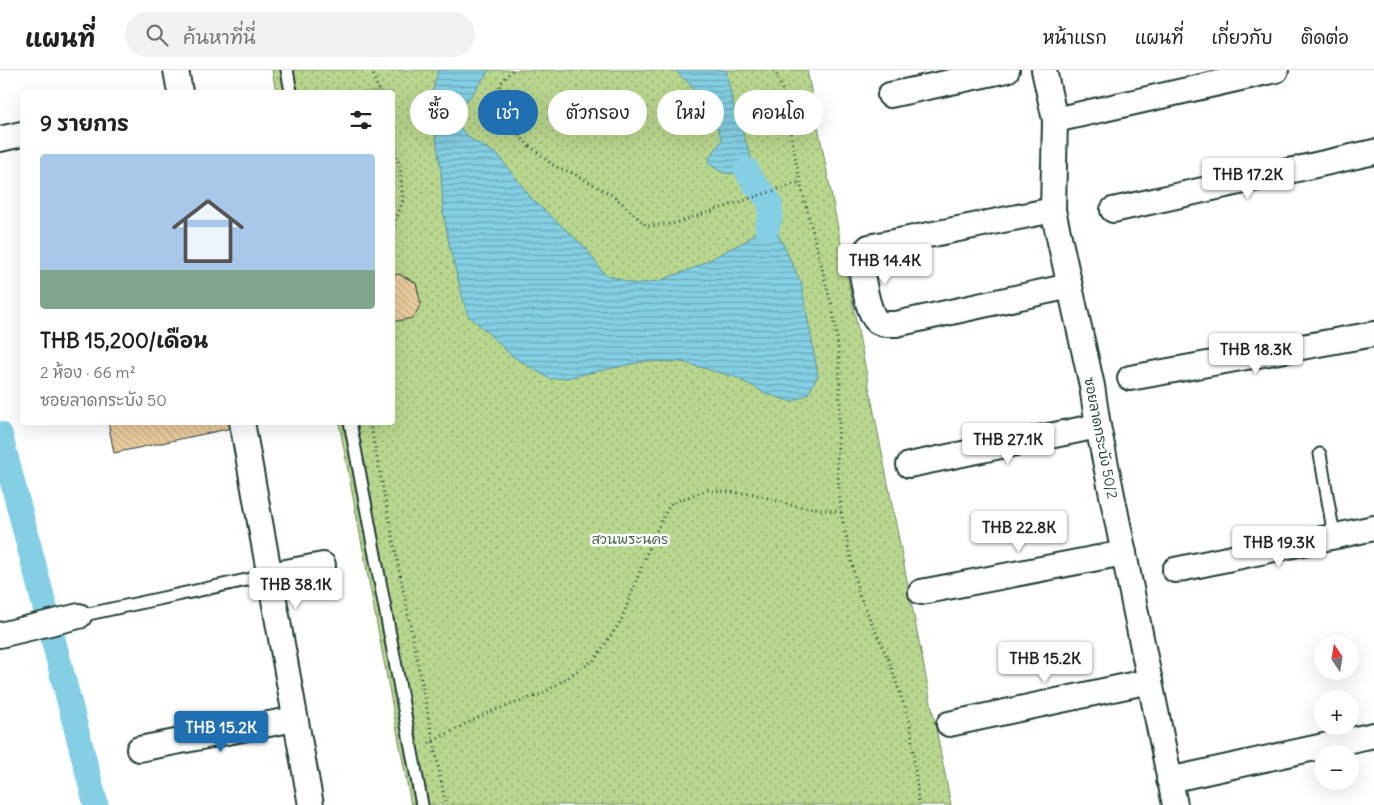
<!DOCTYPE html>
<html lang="th">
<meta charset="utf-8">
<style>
:root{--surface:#fff;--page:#f2f2f2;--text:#202124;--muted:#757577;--line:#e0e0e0;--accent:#1f6fb2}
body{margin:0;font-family:Delius,"Playpen Sans Thai",sans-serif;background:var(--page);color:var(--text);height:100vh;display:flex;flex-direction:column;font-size:19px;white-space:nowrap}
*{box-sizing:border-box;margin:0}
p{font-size:16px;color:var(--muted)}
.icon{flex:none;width:28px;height:28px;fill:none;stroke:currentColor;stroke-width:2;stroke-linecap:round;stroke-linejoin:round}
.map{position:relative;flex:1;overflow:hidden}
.details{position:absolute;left:20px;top:20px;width:375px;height:335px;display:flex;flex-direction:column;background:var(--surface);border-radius:5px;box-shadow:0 5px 20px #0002}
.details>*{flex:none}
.banner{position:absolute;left:410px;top:20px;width:475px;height:45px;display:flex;gap:10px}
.needle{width:32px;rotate:348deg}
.tools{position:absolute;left:1314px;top:565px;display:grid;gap:10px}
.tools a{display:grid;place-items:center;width:45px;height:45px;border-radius:50%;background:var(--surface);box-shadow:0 5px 20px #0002;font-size:25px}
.price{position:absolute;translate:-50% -42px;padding:0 11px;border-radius:5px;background:#fff;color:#222;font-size:16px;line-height:32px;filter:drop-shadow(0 1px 2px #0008)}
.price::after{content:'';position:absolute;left:50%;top:30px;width:15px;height:11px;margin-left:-8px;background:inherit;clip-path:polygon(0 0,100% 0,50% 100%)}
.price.active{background:var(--accent);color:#fff}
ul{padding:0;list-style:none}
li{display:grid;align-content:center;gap:10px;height:265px;padding:0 20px}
li span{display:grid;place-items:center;height:155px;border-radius:5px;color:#555}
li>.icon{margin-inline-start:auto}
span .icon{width:90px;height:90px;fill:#fffc;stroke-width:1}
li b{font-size:21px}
h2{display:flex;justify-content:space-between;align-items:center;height:60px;padding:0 20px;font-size:21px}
.pill{padding:0 18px;border-radius:22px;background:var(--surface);box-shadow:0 5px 20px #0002;font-size:18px;line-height:45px}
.pill.active{background:var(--accent);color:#fff}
header{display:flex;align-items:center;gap:30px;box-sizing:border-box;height:70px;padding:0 25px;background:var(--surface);border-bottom:1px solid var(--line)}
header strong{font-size:24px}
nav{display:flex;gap:28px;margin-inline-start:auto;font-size:18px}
.search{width:350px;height:45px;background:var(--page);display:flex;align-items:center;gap:12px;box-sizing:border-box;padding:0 18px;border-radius:28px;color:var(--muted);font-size:19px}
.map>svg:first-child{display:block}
.grass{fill:url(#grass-dots);stroke:#6c8a61}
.water{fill:url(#water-rules);stroke:#5c959e}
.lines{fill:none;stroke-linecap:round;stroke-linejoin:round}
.canal{stroke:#84cfe4;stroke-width:25}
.building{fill:url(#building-back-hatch);stroke:#1f3d34}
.service-casing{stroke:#1f3d34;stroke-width:15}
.minor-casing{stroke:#1f3d34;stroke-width:28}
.path{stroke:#1f3d34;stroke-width:3;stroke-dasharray:1 4;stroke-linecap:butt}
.service{stroke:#fff;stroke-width:11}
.minor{stroke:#fff;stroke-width:24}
.labels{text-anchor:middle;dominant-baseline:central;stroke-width:5;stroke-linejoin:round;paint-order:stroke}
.street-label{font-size:14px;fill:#1f3d34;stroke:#fff}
.park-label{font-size:14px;fill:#46634a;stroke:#fff}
</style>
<header>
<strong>แผนที่</strong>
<div class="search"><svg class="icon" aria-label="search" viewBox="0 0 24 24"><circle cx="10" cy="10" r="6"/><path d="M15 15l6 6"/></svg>ค้นหาที่นี่</div>
<nav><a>หน้าแรก</a><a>แผนที่</a><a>เกี่ยวกับ</a><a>ติดต่อ</a></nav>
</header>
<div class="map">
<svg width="1374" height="735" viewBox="0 0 1374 735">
<defs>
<pattern id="grass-dots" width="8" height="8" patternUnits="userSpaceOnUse" patternTransform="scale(1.25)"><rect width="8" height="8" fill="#b9d68e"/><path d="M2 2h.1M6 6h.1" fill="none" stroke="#96af75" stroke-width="1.8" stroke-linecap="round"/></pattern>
<pattern id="water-rules" width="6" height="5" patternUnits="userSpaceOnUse" patternTransform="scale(1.25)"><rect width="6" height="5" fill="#84cfe4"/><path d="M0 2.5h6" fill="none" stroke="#6ba9ba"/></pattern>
<pattern id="building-back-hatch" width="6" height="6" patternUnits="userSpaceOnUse" patternTransform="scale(1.25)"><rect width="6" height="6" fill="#ebcc9e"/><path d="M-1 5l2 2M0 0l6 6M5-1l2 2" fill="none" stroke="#c9b089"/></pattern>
</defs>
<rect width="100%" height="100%" fill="#fff"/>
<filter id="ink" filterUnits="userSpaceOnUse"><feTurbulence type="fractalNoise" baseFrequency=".02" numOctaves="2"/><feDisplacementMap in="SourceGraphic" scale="10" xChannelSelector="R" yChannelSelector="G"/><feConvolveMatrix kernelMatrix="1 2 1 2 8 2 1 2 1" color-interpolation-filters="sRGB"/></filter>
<g filter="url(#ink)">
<polygon class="grass" points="272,0 807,0 951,735 411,735 339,353 392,352 392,22 276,22"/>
<g class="water">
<polygon points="438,0 489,0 472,25 458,40 457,51 460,58 471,69 498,85 533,130 586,178 604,204 634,214 658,211 694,198 749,169 757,160 767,158 777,162 801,212 818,305 808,324 792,332 767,324 735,307 682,292 646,291 566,308 550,309 512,286 489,264 467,244 450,179 443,140 441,101 434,56 433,20"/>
<path d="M 674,0 L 726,0 L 733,34 L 751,87 L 747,100 C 730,107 722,104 708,93 L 710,87 L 722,70 L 717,57 L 697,47 L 698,26 L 688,12 Z"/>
</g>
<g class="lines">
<g class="canal">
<path d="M 747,100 C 754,125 780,121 767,158"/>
<polyline points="0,364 96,735"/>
</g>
</g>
<g class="building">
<polygon points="399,204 416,213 421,234 413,248 392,252 392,206"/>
<polygon points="108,352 236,352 237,357 114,383"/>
</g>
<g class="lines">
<g class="service-casing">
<g id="service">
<polyline points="287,0 291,22"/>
<polyline points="350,352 422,735"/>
<polyline points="1320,384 1334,466"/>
<polyline points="79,546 270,505"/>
</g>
</g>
<g class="minor-casing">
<g id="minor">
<polyline points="176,0 180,22"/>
<polyline points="1044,0 1055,50 1053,140 1092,316 1098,356 1175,735"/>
<polyline points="890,25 1007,0"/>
<polyline points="1055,50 1276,0"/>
<polyline points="0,69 22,64"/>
<path d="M 1053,140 L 869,177 C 865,181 862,184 862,190 C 860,200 868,245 877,251 C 882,255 890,254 896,254 L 1070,216"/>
<polyline points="1113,140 1374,82"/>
<polyline points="1130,308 1374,264"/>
<polyline points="242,352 311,735"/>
<polyline points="909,395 1098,356"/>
<polyline points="1175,500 1374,458"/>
<polyline points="270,505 323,495"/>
<polyline points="921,522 1124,483"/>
<polyline points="0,565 79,546"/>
<polyline points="949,654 1150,611"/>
<polyline points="139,679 295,649"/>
<polyline points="1169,710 1374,665"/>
</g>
</g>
<g class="path">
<polyline points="372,0 379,22"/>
<polyline points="512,0 500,14 502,41 525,72 554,96 575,104 615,127 647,156 673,154 800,112"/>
<polyline points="775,0 782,19 800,112 833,241 839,284 840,335 837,392 841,442 858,522 889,591 910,652 919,735"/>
<polyline points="392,72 400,97 403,130 392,161"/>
<polyline points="370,353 446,735"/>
<polyline points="429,673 487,643 542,624 594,590 621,551 653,467 671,433 708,420 754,424 791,435 841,442"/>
</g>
<use href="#service" class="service"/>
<use href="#minor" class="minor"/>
</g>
</g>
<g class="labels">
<g class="street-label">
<text transform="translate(1101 368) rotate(79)">ซอยลาดกระบัง 50/2</text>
</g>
<g class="park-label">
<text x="630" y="469">สวนพระนคร</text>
</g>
</g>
</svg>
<div class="tools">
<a><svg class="needle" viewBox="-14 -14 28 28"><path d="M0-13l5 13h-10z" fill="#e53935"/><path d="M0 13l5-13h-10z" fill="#757577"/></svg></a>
<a>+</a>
<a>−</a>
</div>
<b class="price" style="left:1248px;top:130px">THB 17.2K</b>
<b class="price" style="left:885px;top:216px">THB 14.4K</b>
<b class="price" style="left:1256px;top:305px">THB 18.3K</b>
<b class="price" style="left:1008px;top:395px">THB 27.1K</b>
<b class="price" style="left:1019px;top:483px">THB 22.8K</b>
<b class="price" style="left:1279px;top:498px">THB 19.3K</b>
<b class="price" style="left:296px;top:540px">THB 38.1K</b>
<b class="price" style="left:1045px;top:614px">THB 15.2K</b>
<b class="price active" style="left:221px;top:683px">THB 15.2K</b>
<div class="banner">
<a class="pill">ซื้อ</a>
<a class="pill active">เช่า</a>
<a class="pill">ตัวกรอง</a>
<a class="pill">ใหม่</a>
<a class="pill">คอนโด</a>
</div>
<section class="details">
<h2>9 รายการ<svg class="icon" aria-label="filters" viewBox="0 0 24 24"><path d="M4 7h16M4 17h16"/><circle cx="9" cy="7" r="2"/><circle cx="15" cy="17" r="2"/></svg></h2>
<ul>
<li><span style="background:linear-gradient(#a9c7e8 75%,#7fa58c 0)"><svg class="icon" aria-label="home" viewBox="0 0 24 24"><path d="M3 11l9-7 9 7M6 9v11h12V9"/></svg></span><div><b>THB 15,200/เดือน</b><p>2 ห้อง · 66 m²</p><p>ซอยลาดกระบัง 50</p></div></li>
</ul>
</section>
</div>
